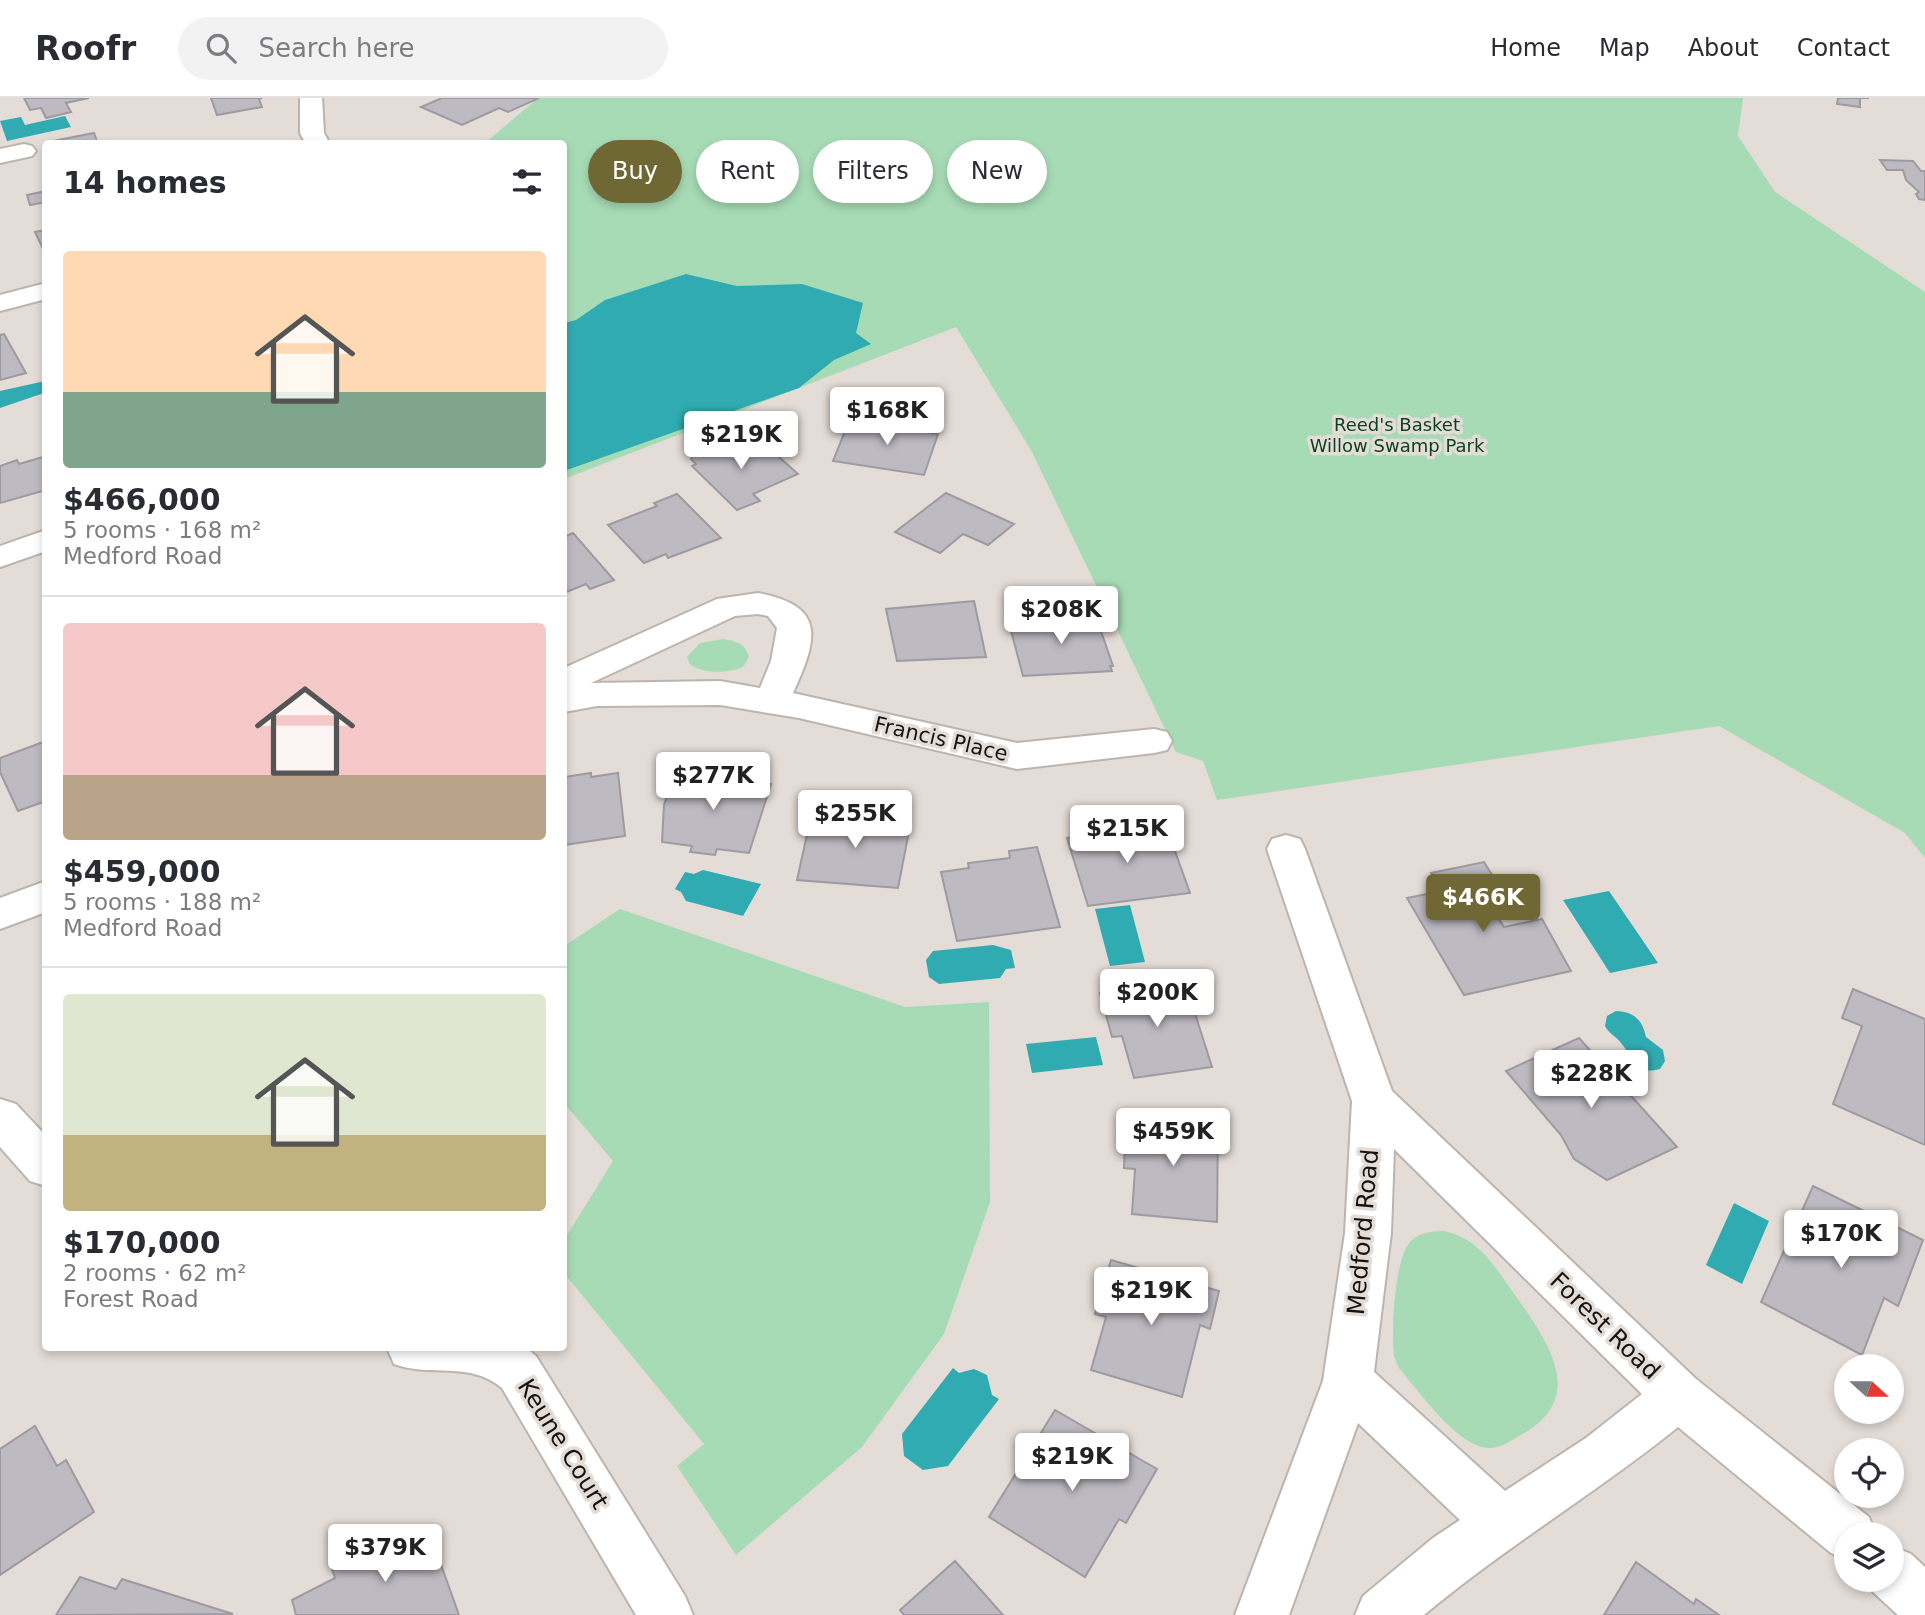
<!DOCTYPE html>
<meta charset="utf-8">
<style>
:root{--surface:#fff;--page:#f2f2f3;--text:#2b2b33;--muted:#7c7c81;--line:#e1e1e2;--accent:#706834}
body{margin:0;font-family:"DejaVu Sans",sans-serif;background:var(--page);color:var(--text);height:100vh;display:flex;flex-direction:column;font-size:26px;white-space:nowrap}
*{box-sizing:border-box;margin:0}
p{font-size:23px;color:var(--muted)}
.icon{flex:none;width:38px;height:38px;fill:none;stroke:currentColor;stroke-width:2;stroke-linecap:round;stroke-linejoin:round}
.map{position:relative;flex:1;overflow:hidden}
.panel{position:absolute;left:42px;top:42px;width:525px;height:1211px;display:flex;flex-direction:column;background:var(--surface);border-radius:7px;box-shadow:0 4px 10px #0003}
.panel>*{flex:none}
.banner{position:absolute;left:588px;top:42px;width:665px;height:63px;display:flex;gap:14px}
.needle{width:46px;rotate:111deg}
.tools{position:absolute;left:1834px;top:1256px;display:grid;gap:14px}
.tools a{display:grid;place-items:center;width:70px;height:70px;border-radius:50%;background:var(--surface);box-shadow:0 4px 10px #0003;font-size:35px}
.price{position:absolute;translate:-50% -60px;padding:0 16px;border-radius:7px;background:#fff;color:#222;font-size:23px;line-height:46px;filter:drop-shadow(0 2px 4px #0008)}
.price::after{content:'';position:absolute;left:50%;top:42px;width:21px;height:16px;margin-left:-10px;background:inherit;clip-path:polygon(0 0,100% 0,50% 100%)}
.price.current{background:var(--accent);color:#fff}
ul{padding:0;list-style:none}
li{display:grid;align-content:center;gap:14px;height:371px;padding:0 21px}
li+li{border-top:2px solid var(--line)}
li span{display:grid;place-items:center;height:217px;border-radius:7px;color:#555}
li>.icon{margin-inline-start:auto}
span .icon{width:126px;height:126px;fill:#fffc;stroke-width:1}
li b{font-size:30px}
h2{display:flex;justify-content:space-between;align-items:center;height:84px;padding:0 21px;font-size:30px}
.tag{padding:0 24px;border-radius:32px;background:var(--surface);box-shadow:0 4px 10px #0003;font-size:24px;line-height:63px}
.tag.current{background:var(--accent);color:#fff}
header{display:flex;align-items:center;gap:42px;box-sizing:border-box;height:98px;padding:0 35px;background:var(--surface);border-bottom:2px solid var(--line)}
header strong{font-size:33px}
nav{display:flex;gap:38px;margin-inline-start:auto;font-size:24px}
.search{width:490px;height:63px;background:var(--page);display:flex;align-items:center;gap:18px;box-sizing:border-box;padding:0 24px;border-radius:38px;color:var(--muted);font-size:26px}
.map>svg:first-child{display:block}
.green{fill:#a7dbb5}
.water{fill:#31abb2}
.building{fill:#bebac2;stroke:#9d9aa2;stroke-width:2}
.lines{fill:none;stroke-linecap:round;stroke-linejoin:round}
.minor-casing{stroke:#bcb4ae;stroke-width:4}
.minor{fill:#fff;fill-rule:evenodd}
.labels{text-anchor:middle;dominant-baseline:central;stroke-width:7;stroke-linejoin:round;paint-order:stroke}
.far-park-label{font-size:18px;fill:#0c4423;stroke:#e4dcd6}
.street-label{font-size:21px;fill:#161311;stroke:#e4dcd6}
.near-street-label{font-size:24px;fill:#161311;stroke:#e4dcd6}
</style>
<header>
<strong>Roofr</strong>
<div class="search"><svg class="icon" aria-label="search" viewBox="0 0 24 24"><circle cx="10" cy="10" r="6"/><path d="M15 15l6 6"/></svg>Search here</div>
<nav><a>Home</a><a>Map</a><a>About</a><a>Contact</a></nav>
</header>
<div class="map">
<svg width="1925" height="1517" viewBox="0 0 1925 1517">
<rect width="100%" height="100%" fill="#e4dcd6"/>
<g class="green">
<polygon points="538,0 1743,0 1738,38 1775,94 1925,194 1925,760 1905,735 1719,628 1217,702 1203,663 1176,654 1031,352 956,229 564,381 564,46 484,46"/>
<path d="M 723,541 C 737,543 745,546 749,559 L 743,569 C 728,575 701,577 689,565 L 687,559 L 700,545 Z"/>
<polygon points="620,811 905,909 989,904 990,1104 944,1236 862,1349 736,1457 677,1368 704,1346 564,1175 564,1142 613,1063 564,1005 564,848"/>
<path d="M 1444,1133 C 1481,1141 1496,1171 1517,1200 C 1550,1246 1588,1302 1519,1338 C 1510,1343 1501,1350 1490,1350 C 1459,1351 1418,1292 1399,1270 L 1394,1258 C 1391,1235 1394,1155 1413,1141 C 1422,1134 1434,1133 1444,1133 Z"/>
</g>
<g class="water">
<polygon points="65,18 71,29 7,43 0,23 21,19 25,27"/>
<polygon points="686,176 737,188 802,186 863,205 856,235 871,246 834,262 799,290 564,373 564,225 576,222 605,202"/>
<polygon points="45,283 44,295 0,310 0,293"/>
<polygon points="703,772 761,786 743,818 686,803 681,794 675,791 685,774 694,776"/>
<polygon points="1609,793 1658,865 1610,875 1563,802"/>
<polygon points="1130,807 1145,864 1110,868 1095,811"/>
<polygon points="993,847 1011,852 1015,870 1006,871 1000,880 939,886 929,879 926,862 933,853"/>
<path d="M 1616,913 C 1635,914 1642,922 1646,939 L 1663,952 L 1665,963 L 1660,971 C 1632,978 1634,960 1621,945 C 1616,938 1609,936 1605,928 L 1607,918 Z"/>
<polygon points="1096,939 1103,967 1032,975 1026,946"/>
<polygon points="1734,1105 1769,1123 1742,1186 1706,1167"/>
<polygon points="953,1270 959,1275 974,1271 987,1277 992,1297 999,1301 948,1368 923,1372 904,1358 902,1336"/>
</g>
<g class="building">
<polygon points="24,0 89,0 66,5 71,14 46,20 41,10 30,12"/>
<polygon points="211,0 262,0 259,1 262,9 217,17"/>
<polygon points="442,0 539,0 508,14 499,10 462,27 421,9"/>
<polygon points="1838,0 1869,0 1860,0 1860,9 1837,6"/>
<polygon points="94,35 98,46 54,46 53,43"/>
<polygon points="1880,62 1913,63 1921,73 1925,73 1925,102 1919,101 1916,96 1919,94 1906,82 1903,72 1887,72"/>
<polygon points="46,93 46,104 30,107 27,97"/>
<polygon points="46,132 46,157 35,134"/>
<polygon points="4,236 26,275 0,282 0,237"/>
<polygon points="849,323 926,331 925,334 938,336 924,377 833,363"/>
<polygon points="760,342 798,376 753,396 760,403 737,412 692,368 696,366 691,361 694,354 712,347 724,348 730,354"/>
<polygon points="46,358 46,392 0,405 0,368 17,362 19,366"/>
<polygon points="946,395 1014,426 988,447 963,436 940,455 895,434"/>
<polygon points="677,396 721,440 668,460 666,456 644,465 608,427 657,408 654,405"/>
<polygon points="573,435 614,482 590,491 586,486 564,495 564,439"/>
<polygon points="974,503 986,559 897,563 886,511"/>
<polygon points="1095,516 1113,568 1110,568 1112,573 1023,578 1009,525"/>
<polygon points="46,643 46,703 18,713 0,674 0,660"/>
<polygon points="704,674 771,686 749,755 717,751 715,757 690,754 692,748 662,744 664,707 675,675 703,678"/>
<polygon points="591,675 591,679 618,675 625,738 564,747 564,679"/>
<polygon points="843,713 911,723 898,790 797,782 812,714 842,717"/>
<polygon points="1138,726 1138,731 1166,728 1190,795 1088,808 1067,740"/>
<polygon points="1037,749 1060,829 957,843 941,774 969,770 968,765 1010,760 1009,753"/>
<polygon points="1484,764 1499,788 1480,792 1504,829 1542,821 1571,873 1464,897 1407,800 1442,793 1431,775"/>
<polygon points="1185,884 1212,969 1134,980 1122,938 1112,939 1100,895"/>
<polygon points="1853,891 1925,921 1925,1047 1833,1006 1862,928 1842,920"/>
<polygon points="1579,940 1677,1049 1607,1082 1574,1061 1561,1037 1506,973"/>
<polygon points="1126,1019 1218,1027 1217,1124 1132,1116 1135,1071 1124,1070"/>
<polygon points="1813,1088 1923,1142 1898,1208 1884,1200 1862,1257 1761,1204"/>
<polygon points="1111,1162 1219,1193 1210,1231 1200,1227 1182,1299 1091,1272 1106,1219 1095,1216"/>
<polygon points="1055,1312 1157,1371 1126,1425 1119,1421 1085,1479 989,1419"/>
<polygon points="35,1328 57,1368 66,1362 94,1414 0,1477 0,1351"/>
<polygon points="429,1433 459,1517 296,1517 292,1502 335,1480 332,1471 388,1442 391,1452"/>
<polygon points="955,1463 1003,1517 904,1517 900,1512"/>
<polygon points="1636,1464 1694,1506 1696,1501 1719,1517 1604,1517"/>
<polygon points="80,1479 116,1491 122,1481 233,1516 56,1517"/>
</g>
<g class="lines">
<g class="minor-casing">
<g id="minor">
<polygon points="300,0 322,0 324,35 330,46 306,46 300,35"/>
<polygon points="24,46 32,48 36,53 32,58 0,65 0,51"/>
<polygon points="46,185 46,201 0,213 0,197"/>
<polygon points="46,432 46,453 0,469 0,448"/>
<path d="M 758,495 C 828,508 817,542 793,595 L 1017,645 L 1154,631 L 1167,634 L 1172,643 L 1167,652 L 1154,655 L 1017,671 L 799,620 L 720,607 L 597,608 L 564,614 L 564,570 L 717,501 ZM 758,516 L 768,518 L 777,530 L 771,563 L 760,590 L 720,583 L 591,585 L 735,518 Z"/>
<path d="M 1286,737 L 1300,741 L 1305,751 L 1392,993 L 1696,1281 L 1869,1419 L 1876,1437 L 1846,1437 L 1846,1462 L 1831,1455 L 1678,1329 C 1595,1396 1505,1449 1424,1517 L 1355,1517 L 1363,1498 L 1433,1440 L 1460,1422 L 1358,1325 L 1289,1517 L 1235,1517 L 1323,1283 L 1345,1135 L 1352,1003 L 1267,751 L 1272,741 ZM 1394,1051 L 1642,1296 L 1586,1340 L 1505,1393 L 1374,1274 L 1391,1135 Z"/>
<polygon points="46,783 46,814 0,831 0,800"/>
<polygon points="0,1001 16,1006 46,1038 46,1088 30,1083 0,1049"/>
<path d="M 387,1250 L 526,1250 L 536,1258 L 685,1498 L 693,1517 L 636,1517 L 502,1290 C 468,1262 432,1280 394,1266 Z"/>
<polygon points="1892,1448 1911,1456 1925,1469 1925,1517 1898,1517 1873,1494 1868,1482 1892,1482"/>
</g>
</g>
<use href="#minor" class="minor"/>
</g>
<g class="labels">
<g class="far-park-label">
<text x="1397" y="326">Reed's Basket<tspan x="1397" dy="21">Willow Swamp Park</tspan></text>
</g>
<g class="street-label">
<text transform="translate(941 641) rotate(13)">Francis Place</text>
</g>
<g class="near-street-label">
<text transform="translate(1363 1134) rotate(-85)">Medford Road</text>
<text transform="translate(1605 1228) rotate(44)">Forest Road</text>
<text transform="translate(563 1346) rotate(58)">Keune Court</text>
</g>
</g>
</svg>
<div class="tools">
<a><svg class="needle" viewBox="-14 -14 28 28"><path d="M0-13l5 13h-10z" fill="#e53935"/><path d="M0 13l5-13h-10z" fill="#7c7c81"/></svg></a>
<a><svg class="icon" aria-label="locate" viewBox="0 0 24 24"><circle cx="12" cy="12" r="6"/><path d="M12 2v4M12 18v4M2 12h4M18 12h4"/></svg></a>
<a><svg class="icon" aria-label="layers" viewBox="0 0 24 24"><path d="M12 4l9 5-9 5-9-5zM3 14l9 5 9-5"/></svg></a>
</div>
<b class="price" style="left:887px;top:349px">$168K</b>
<b class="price" style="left:741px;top:373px">$219K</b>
<b class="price" style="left:1061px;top:548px">$208K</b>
<b class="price" style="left:713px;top:714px">$277K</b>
<b class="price" style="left:855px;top:752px">$255K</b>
<b class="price" style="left:1127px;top:767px">$215K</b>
<b class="price current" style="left:1483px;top:836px">$466K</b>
<b class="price" style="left:1157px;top:931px">$200K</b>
<b class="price" style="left:1591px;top:1012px">$228K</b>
<b class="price" style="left:1173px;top:1070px">$459K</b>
<b class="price" style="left:1841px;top:1172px">$170K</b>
<b class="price" style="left:1151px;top:1229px">$219K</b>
<b class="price" style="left:1072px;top:1395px">$219K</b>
<b class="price" style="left:385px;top:1486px">$379K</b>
<div class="banner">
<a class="tag current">Buy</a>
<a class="tag">Rent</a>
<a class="tag">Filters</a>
<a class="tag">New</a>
</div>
<section class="panel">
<h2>14 homes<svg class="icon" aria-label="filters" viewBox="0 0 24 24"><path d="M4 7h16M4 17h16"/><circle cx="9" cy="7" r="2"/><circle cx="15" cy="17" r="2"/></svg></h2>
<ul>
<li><span style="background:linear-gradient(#ffd9b3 65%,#7fa58c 0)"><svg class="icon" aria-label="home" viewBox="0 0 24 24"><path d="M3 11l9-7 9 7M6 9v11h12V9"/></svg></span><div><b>$466,000</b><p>5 rooms · 168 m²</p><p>Medford Road</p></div></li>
<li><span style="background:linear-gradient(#f6c9c9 70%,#b9a48a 0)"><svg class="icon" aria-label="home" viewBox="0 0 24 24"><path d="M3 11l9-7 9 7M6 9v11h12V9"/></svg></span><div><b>$459,000</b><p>5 rooms · 188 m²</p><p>Medford Road</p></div></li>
<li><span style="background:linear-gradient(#dfe7d0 65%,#c2b280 0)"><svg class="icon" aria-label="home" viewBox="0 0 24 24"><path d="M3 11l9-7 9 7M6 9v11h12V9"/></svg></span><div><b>$170,000</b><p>2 rooms · 62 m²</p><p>Forest Road</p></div></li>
</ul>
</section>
</div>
